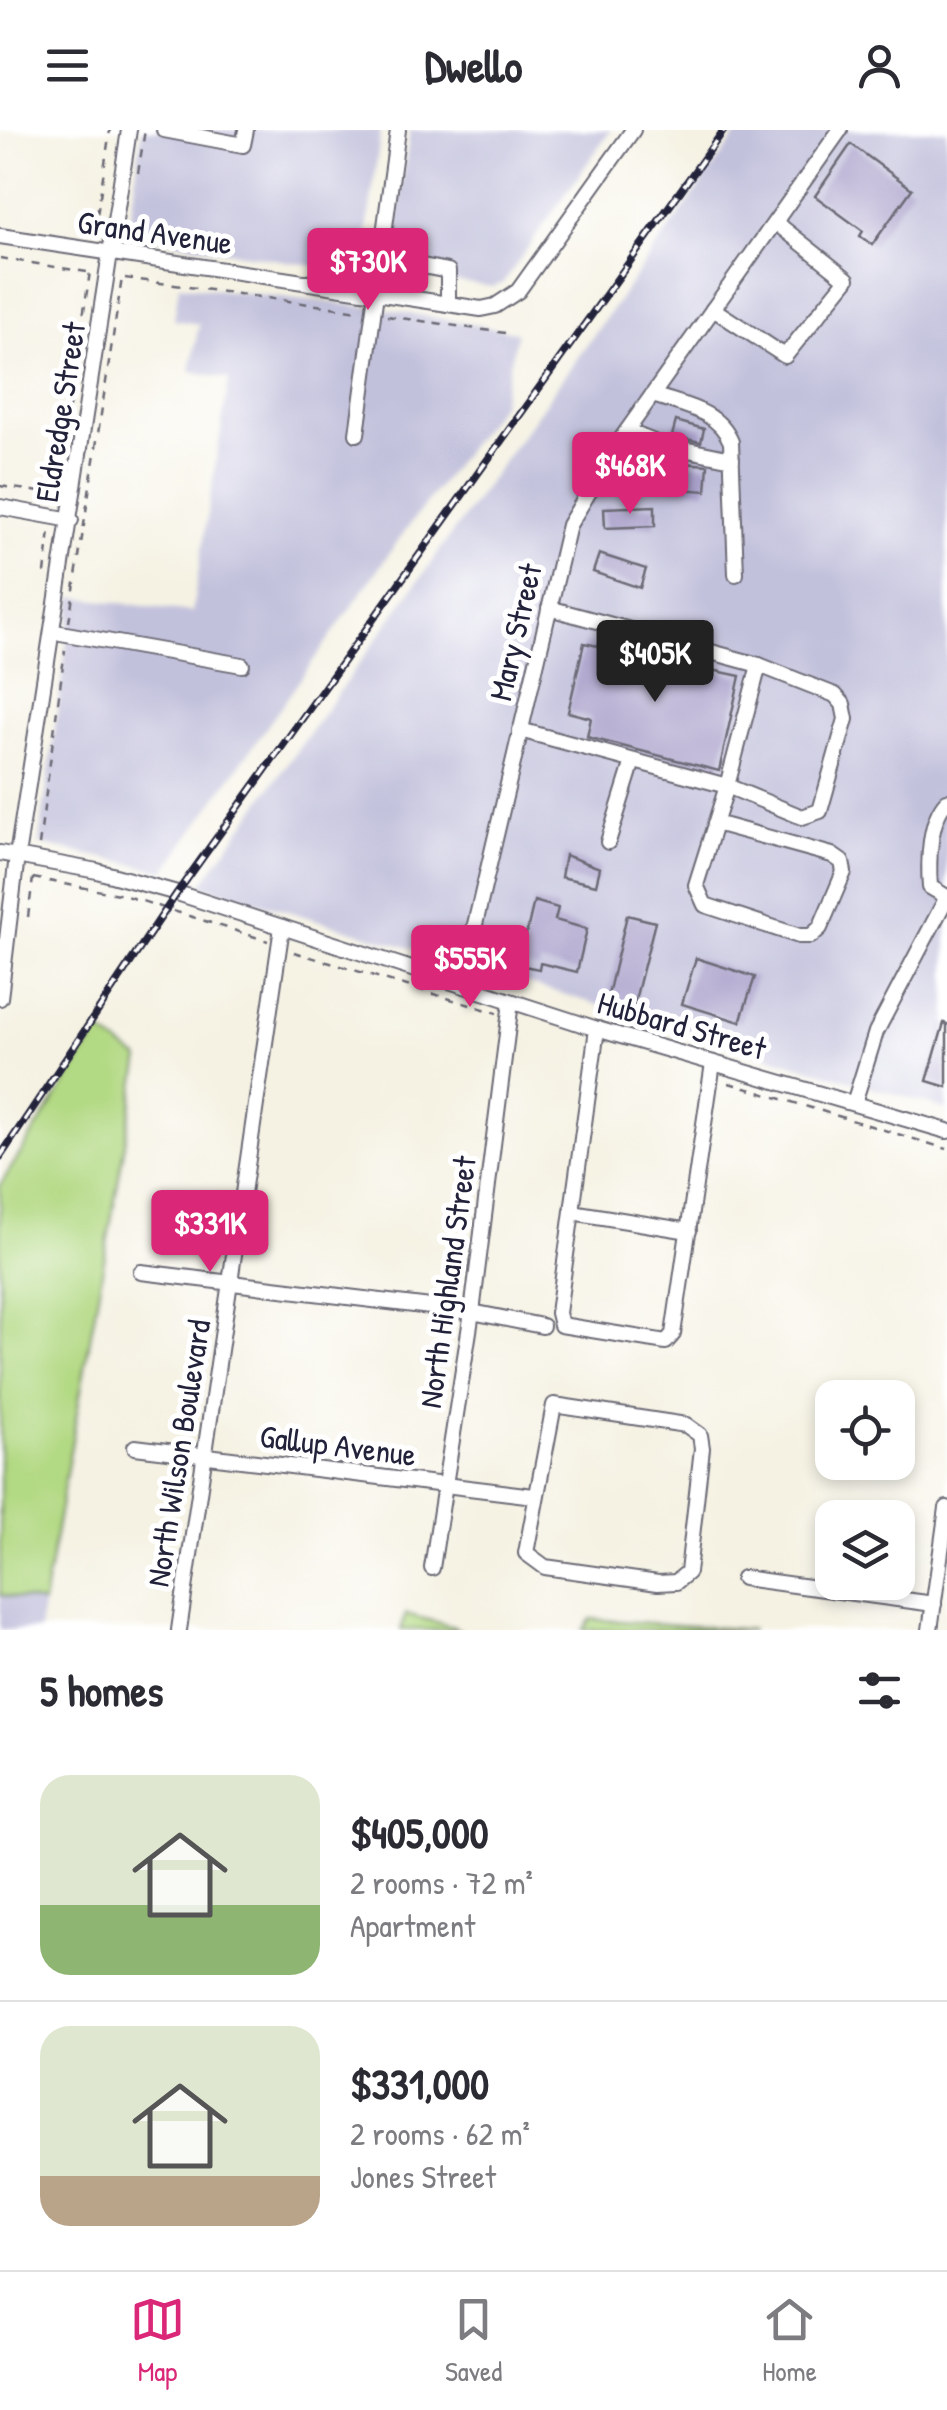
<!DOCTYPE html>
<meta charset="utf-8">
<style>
:root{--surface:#fff;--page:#f7f7f7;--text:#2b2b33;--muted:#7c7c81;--line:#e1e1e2;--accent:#db2777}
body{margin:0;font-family:"Patrick Hand",sans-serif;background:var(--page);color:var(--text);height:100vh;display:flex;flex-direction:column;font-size:38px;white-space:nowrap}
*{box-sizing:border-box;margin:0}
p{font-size:32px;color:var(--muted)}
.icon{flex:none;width:55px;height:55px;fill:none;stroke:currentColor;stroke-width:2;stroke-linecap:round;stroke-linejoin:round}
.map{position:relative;height:1500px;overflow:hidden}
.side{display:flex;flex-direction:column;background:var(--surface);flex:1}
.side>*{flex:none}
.controls{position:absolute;left:815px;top:1250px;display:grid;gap:20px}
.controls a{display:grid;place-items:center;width:100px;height:100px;border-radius:20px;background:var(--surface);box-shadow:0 5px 15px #0003;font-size:50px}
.price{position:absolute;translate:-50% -85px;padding:0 22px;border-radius:10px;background:var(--accent);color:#fff;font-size:32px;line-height:65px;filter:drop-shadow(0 2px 5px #0008)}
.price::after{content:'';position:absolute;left:50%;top:60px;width:30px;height:22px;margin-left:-15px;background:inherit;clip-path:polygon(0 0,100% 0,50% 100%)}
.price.active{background:#222;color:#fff}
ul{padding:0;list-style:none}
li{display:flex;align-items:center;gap:30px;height:250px;padding:0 40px}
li+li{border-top:2px solid var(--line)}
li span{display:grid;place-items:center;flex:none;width:280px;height:200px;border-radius:30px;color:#555}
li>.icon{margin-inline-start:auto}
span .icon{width:120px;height:120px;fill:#fffc;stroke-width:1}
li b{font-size:42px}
h2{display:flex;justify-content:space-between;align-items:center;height:120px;padding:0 40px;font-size:42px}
header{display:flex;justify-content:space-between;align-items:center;height:130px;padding:0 40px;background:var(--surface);font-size:45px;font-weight:800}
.dock{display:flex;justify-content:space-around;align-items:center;height:140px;border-top:2px solid var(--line);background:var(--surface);font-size:28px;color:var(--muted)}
.dock a{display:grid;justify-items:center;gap:5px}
.dock .active{color:var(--accent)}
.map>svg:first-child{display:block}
.industrial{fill:#c2c1dc}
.green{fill:#b2d983;stroke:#6a7e5f;stroke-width:2.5}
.building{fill:#aaa1cb}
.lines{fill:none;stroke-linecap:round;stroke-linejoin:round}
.minor-casing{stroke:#6c6b76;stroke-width:18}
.path{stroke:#6c6b76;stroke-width:2.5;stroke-dasharray:8 8;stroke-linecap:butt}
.minor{stroke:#fff;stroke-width:14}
.rail-casing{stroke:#22223b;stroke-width:8}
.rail{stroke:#fff;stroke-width:4;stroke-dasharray:11;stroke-linecap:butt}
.labels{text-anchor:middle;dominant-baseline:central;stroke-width:10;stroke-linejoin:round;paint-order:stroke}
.street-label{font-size:32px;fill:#22223b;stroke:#fff}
</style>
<header><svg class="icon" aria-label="menu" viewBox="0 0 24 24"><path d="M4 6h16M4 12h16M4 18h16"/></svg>Dwello<svg class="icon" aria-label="person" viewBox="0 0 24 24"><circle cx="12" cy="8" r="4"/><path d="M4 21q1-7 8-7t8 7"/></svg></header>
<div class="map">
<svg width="947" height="1500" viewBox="0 0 947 1500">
<rect width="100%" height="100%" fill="#fff"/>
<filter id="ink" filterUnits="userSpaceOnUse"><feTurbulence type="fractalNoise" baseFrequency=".01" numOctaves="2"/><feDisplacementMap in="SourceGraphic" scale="20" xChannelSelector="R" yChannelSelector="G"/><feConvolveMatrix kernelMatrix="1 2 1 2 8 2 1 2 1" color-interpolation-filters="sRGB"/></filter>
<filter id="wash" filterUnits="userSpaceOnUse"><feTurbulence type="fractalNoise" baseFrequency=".0048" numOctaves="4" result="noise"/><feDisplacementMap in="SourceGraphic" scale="40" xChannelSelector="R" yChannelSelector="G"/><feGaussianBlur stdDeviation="2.25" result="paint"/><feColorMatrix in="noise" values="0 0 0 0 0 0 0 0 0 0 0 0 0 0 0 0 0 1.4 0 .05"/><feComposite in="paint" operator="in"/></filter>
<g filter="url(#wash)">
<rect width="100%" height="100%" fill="#f5f2e3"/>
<g class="industrial">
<polygon points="142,0 381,0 361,144 128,104"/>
<polygon points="410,0 611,0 503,153 493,157 390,142"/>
<polygon points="740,0 947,0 947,980 201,755"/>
<polygon points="179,155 384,179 517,202 501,274 405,401 165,741 39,714 73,467 192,482 229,249 190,241 199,194 174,190"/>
<polygon points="0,1352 61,1361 39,1500 0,1500"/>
</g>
<g class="green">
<polygon points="99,901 140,929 43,1473 0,1465 0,1055"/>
<polygon points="406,1484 454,1497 459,1500 401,1500"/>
<polygon points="591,1489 752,1500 583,1500"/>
</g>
<g id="blocks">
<g class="building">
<polygon points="851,14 912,59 872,115 860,106 863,101 815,66"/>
<polygon points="676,291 704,299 701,312 672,306"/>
<polygon points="655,331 708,335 706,361 653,357"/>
<polygon points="655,376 655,396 605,398 604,378"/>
<polygon points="599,424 646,439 640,458 593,442"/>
<polygon points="584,513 740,546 719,641 587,607 591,588 568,582"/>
<polygon points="565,725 600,738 596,755 561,747"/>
<polygon points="534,771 558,778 555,790 587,799 577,842 540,833 539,839 519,835"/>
<polygon points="627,785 655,792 632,882 607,869"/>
<polygon points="696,828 755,847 740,892 682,874"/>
<polygon points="944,893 947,894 947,957 927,951"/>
</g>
</g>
</g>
<g filter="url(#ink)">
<use href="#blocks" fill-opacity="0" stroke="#6c6b76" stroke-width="2.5"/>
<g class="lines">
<g class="minor-casing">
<g id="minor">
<polyline points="164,0 243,15 246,0"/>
<polyline points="0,106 481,179 495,176 518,161 633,0"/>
<polyline points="392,130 448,141 448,174"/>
<polyline points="713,179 785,226 847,149 775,92"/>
<path d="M 653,265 C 684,276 718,280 731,312 L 736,444"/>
<polyline points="627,301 659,314 732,329"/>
<polyline points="357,304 398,0"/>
<polyline points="0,377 71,390"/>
<polyline points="55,502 242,535"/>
<polyline points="520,600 727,656 759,535 549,478"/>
<path d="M 947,671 C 929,689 928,731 930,757 L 947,767"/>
<polyline points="715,693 832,725 842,732 844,742 820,798 811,806 799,806 705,775 696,755 727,656 802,687 820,681 846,589 843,574 835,565 759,535"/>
<polyline points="608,712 633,631"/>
<polyline points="0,723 97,741 177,763 597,899 947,1001"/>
<polyline points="461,854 569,395 619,312 840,0"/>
<polyline points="0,868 17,726 129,0"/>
<polyline points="597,899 558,1183 561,1195 666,1212 673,1204 713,933"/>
<polyline points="854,973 876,902 947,767"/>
<polyline points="572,1082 689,1101"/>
<polyline points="141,1142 472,1182 542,1196"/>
<polygon points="554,1275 686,1295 700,1305 702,1318 688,1442 676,1452 658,1453 545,1437 526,1423"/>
<polyline points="135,1317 534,1366"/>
<polyline points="432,1438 472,1182 511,872"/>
<polyline points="743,1448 934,1474"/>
<polyline points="179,1500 282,797"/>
<polyline points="930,1500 947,1378"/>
</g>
</g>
<g class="path">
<polyline points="138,43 145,0"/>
<polyline points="95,99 110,0"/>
<polyline points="0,128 87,142"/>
<polyline points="125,148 359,181"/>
<polyline points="387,186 505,203"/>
<polyline points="0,356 53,364"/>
<polyline points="54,373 90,142"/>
<polyline points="45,443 50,401"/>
<polyline points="69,492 122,148"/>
<polyline points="39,715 65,520"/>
<polyline points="33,748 123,765 268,811"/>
<polyline points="28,787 33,748"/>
<polyline points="294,822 497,883"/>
<polyline points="729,953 947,1019"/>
</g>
<use href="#minor" class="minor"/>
<g class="rail-casing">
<polyline id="rail" points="0,1027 177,763 724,0"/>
</g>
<use href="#rail" class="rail"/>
</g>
</g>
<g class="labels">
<g class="street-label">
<text transform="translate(155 102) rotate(8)">Grand Avenue</text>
<text transform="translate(60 282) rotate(-81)">Eldredge Street</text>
<text transform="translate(515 502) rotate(-77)">Mary Street</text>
<text transform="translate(682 895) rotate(16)">Hubbard Street</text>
<text transform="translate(447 1152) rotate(-82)">North Highland Street</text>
<text transform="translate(338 1315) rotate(7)">Gallup Avenue</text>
<text transform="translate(178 1323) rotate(-81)">North Wilson Boulevard</text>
</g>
</g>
</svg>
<div class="controls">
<a><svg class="icon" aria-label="locate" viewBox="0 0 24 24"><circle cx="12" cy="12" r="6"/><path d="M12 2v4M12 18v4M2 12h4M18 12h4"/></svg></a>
<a><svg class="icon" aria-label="layers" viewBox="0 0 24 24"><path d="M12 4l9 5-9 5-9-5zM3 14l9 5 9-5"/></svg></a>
</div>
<b class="price" style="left:368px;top:183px">$730K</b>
<b class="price" style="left:630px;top:387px">$468K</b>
<b class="price active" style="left:655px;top:575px">$405K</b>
<b class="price" style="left:470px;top:880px">$555K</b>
<b class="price" style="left:210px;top:1145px">$331K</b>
</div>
<section class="side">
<h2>5 homes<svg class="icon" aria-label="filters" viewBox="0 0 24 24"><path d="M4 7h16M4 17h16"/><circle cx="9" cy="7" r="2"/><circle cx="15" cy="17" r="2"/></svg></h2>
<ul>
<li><span style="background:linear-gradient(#dfe7d0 65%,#8fb573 0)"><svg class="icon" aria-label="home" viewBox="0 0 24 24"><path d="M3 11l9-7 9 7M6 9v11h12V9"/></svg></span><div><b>$405,000</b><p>2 rooms · 72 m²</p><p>Apartment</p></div></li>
<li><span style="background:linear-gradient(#dfe7d0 75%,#b9a48a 0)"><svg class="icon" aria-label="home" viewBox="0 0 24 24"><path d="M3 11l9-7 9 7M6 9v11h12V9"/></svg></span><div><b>$331,000</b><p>2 rooms · 62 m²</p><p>Jones Street</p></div></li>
</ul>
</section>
<nav class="dock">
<a class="active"><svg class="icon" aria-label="map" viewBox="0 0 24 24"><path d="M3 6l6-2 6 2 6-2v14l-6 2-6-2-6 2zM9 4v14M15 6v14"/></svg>Map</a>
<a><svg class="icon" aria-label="saved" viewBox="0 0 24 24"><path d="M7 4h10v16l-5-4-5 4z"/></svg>Saved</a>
<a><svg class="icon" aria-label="home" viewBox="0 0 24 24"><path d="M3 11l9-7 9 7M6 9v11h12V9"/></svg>Home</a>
</nav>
